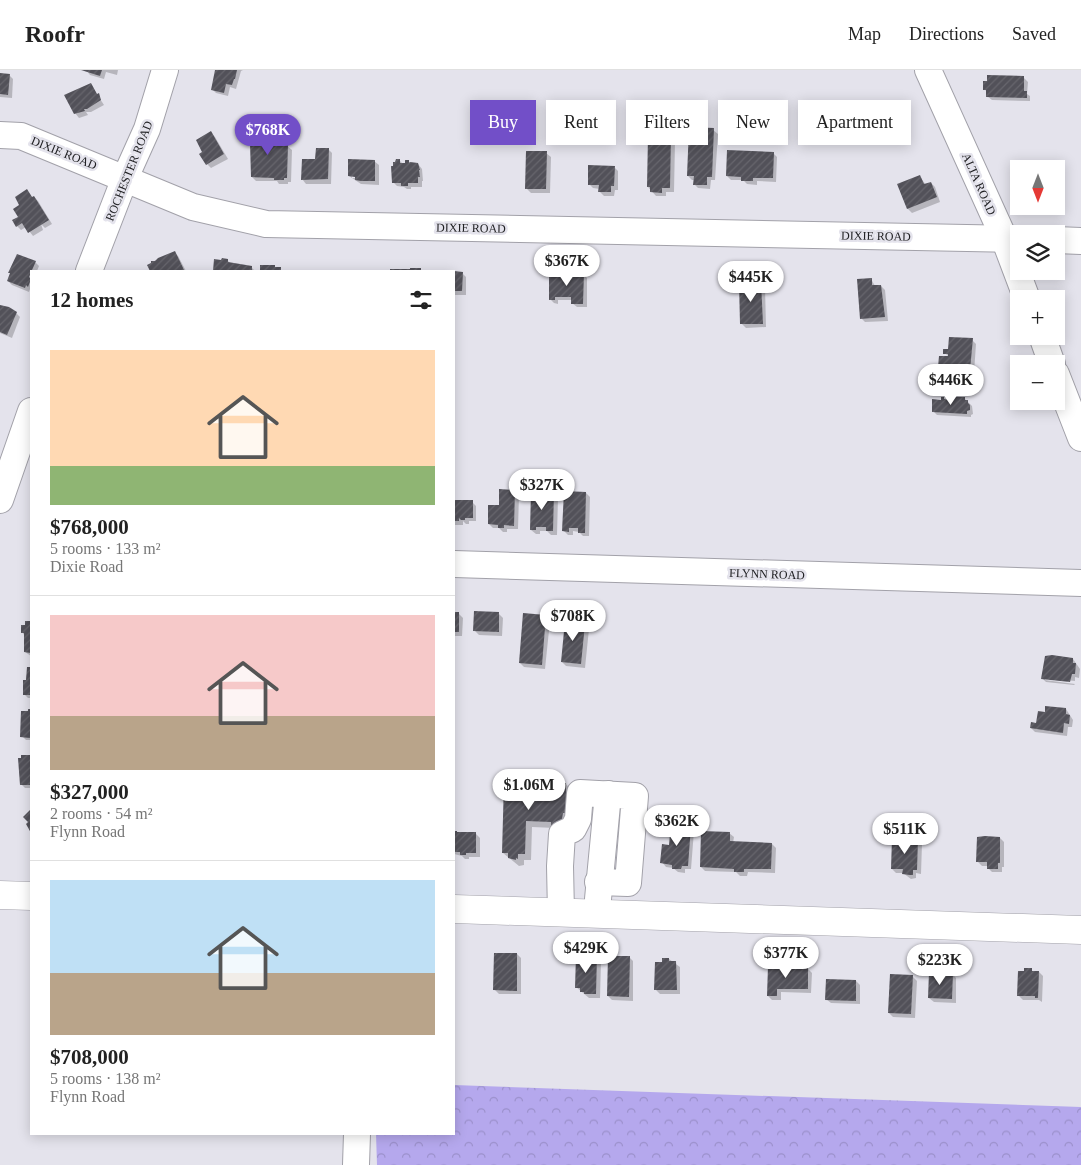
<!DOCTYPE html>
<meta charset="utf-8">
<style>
:root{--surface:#fff;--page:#f2f2f2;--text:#222;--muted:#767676;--line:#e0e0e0;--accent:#724fc8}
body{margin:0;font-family:Georgia,serif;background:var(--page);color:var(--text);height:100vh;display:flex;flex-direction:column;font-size:19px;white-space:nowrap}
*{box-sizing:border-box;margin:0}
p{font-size:16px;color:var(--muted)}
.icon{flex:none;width:28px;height:28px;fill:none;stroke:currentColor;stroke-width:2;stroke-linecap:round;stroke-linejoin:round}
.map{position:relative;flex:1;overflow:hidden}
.side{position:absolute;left:30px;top:200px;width:425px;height:865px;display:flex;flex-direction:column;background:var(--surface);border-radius:0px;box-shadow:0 2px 12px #0003}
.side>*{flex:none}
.hud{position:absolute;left:470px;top:30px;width:475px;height:45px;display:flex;gap:10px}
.needle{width:32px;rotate:180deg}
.controls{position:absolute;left:1010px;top:90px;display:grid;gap:10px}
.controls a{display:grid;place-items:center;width:55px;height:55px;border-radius:0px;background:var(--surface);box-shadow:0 2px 12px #0003;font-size:25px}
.price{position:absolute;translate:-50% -42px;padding:0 11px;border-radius:18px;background:#fff;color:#222;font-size:16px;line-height:32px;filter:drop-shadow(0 1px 2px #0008)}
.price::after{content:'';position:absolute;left:50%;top:30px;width:15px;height:11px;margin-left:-8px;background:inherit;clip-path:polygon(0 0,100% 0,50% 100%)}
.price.selected{background:var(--accent);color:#fff}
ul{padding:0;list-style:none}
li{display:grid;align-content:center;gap:10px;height:265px;padding:0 20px}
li+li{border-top:1px solid var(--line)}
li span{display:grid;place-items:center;height:155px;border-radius:0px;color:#555}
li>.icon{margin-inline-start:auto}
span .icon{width:90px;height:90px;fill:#fffc;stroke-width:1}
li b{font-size:21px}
h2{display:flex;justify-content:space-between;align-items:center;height:60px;padding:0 20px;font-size:21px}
.chip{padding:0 18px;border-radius:0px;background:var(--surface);box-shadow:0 2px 12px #0003;font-size:18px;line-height:45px}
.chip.selected{background:var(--accent);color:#fff}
header{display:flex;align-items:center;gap:30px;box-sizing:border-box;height:70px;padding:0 25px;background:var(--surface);border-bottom:1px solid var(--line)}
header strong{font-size:24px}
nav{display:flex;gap:28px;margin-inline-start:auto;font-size:18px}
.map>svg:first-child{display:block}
.forest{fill:url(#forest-crowns)}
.shadow{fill:#0003;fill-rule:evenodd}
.building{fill:url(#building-hatch)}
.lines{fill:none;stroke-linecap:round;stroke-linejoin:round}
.minor-casing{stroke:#a2a1a9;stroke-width:28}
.major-casing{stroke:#a2a1a9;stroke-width:29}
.minor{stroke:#fff;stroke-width:26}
.major{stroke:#fff;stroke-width:28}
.labels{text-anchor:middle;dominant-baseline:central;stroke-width:5;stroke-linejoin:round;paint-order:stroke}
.street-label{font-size:12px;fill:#202023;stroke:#e4e3ec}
</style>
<header>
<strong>Roofr</strong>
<nav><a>Map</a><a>Directions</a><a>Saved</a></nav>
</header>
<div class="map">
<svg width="1081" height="1095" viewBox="0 0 1081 1095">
<defs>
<pattern id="forest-crowns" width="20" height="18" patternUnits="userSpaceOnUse" patternTransform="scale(1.25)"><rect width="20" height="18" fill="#b5a8ed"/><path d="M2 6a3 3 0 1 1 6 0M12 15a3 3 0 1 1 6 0" fill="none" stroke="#9b90cb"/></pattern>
<pattern id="building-hatch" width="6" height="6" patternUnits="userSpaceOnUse" patternTransform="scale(1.25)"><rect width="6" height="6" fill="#525159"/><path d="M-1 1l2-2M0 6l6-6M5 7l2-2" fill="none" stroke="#67666d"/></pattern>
</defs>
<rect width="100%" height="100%" fill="#e4e3ec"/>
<polygon class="forest" points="454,1015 1081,1037 1081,1095 377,1095 376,1064 454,1064"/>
<g class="shadow">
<polygon points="86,0 118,0 117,5 106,2 104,9 90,5"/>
<polygon points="216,0 243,0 241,1 236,19 230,17 228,26 216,23 212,19"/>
<polygon points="0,4 9,5 13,9 12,28 0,27"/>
<polygon points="1023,7 1028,12 1027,24 1030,26 1030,31 992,30 987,26 988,22 985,20"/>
<polygon points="91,15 104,35 91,42 86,42 88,45 79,48 75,43"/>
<polygon points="271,58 275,62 275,75 287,76 292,80 291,112 288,112 288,114 279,114 277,111 256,111 252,107"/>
<polygon points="713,60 718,64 715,110 711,110 710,119 698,118 694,114 695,110 692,110 688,106"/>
<polygon points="211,62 215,67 228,89 211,98 207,94"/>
<polygon points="671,67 675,72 674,122 666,122 666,126 656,126 648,117"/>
<polygon points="328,79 332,83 331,114 306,114 302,109 317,90"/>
<polygon points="546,83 551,87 550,123 531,123 526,118"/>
<polygon points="773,83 777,87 776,112 757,111 757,115 747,114 743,110 731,110 727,106"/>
<polygon points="399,90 403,94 409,92 418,94 422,99 423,111 422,111 422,117 411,117 411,119 407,119 404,117 397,116 393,112"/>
<path d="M 374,91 L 379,95 L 379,115 L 361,114 L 349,106 ZM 352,105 L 362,108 L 352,108 Z"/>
<polygon points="1050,91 1054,95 1055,99 1024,99"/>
<polygon points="614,97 618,101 618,120 615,120 614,126 604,126 600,122 600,119 593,118 589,114"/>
<polygon points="920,107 926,115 931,113 935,117 940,132 912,143 908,139 899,115"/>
<polygon points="1056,111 1059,130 1056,131"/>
<polygon points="27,121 33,128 34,127 38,131 52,154 45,158 41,154 43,160 33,166 26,157 21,160 17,156 21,135"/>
<polygon points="174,182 178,186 186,201 151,201 148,196 152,192"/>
<polygon points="227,190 231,194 252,198 255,201 214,201 215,191"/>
<polygon points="35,192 39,196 37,201 31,201 31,219 30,219 29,222 12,215 8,211 11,204 10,203"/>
<polygon points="454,203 462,203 466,207 466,225 454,225"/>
<polygon points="583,204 587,208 587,237 577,237 572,233 572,230 558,230 558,234 554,233 550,229 570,207"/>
<polygon points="871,209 875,216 881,216 885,220 888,251 865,252 861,248"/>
<polygon points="761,213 765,217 766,257 746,258 742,254"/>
<polygon points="0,236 16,243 20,247 12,268 0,263"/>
<polygon points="972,270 976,274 974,303 943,301 939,297 949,287 945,283"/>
<polygon points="944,328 946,331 964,328 972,336 973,344 971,345 971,347 937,345 933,341"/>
<polygon points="515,421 519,425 518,459 507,459 507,462 503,462 499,458 493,458 489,454 500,437"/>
<polygon points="586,423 590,427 589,466 583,466 579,462 573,461 573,465 568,465 564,461"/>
<polygon points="554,424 558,428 557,465 551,465 547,461 540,461 540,464 536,464 531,460"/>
<polygon points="454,432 472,432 476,436 476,451 469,451 469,454 466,454 463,451 463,455 454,455"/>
<polygon points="454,542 459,544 463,548 462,566 454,566"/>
<polygon points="499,544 503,548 502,566 479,565 474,560"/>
<polygon points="545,546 550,551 545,599 524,597 520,593"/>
<polygon points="578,551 589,559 585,598 566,596 562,592 573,554"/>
<polygon points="26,552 31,552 31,586 25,582 25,566 22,562 26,557"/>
<polygon points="1073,589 1080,599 1079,608 1075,607 1075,611 1045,608 1045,610 1075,614 1074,615 1046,612 1042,608"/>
<polygon points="28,598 31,598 31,628 28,628 24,624"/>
<polygon points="1066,639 1073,650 1072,657 1068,657 1067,666 1035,662 1031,658 1037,654 1046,643"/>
<polygon points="31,640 31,670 26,670 22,666 23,642"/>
<polygon points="22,686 31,687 31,718 25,718 21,714"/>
<polygon points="505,712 566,714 572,721 572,749 555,758 532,757 531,790 524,790 524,795 519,796 503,783"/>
<polygon points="690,757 694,761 691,799 685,799 685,803 678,802 673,798 666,797 662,792 670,776"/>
<polygon points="457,762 476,764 480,768 480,787 469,787 469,789 465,789 462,786 454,784 454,763"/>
<polygon points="729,763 734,767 733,773 772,774 776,778 775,803 748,802 747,806 740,806 736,802 705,801 701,797"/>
<polygon points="1000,768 1004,772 1004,797 1002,797 1002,802 992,802 988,798 988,796 982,796 978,792"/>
<polygon points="918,770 922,774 921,804 916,803 916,808 911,809 903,803 896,803 892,799"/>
<polygon points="517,884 521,888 521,924 499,924 495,920"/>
<polygon points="597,887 601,891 600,928 589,928 576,917"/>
<polygon points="629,887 633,891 633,931 612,930 608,926"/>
<polygon points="669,889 680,897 680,924 660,924 656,920 663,893"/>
<polygon points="786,894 790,899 808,899 812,903 811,923 781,922 781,930 772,930 768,926 781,898"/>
<polygon points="1031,900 1034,902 1039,902 1043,906 1042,932 1039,930 1023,930 1019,926 1019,902"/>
<polygon points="952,904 956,908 956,933 934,932 929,928"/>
<polygon points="912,906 917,911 915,948 893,947 889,943"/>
<polygon points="856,911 860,915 860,934 831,933 826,929"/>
</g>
<g class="building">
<polygon points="81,0 102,0 100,6"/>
<polygon points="215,0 237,0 235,9 234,9 232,15 226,14 224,23 211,20"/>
<polygon points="0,3 10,4 8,25 0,24"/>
<polygon points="987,5 1024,6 1024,21 1027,21 1027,28 986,27 986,20 983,20 983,11 987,11"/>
<polygon points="91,13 97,24 99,23 101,30 87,39 84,39 85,41 74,44 64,25"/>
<polygon points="254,56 271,57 271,74 288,75 287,108 284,108 284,110 274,110 274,108 251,107 250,73 253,73"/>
<polygon points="689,57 714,58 712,107 707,107 707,115 693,115 694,106 687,106"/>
<polygon points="211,61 224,84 206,95 199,84 202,82 196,70"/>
<polygon points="648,66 671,66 670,118 662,118 662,123 650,122 650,117 647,117"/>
<polygon points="316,78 329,78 328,109 301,110 302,89 315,89"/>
<polygon points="727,80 774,82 773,108 753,108 753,111 741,111 741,107 726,106"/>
<polygon points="526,81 547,81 546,119 525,119"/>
<polygon points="348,89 375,90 375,111 361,111 355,110 355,107 348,106"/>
<polygon points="396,89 400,89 400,93 405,93 405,90 409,90 409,93 410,92 418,93 420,100 419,100 420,107 418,107 418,113 408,113 408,116 401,116 401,113 392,113 391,96 393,96 393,92 395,92"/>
<polygon points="1050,90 1052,99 1023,99 1022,94"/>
<polygon points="588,95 615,96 614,116 611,116 611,122 598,122 599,115 588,115"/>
<polygon points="920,105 924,114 931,112 937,127 907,139 897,114"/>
<polygon points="27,119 32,127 34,126 49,150 28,163 22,153 16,157 12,150 18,147 13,139 19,135 15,127"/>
<polygon points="175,181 184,200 181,201 150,201 147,195 151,193 151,191 155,191 158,188"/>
<polygon points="17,184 36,191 29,207 31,209 28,217 26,215 25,218 7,211 10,203 8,203"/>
<polygon points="222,188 228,189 228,192 252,196 252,201 213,201 214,189 221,190"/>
<polygon points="260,195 275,195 275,197 281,197 281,201 260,201"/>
<polygon points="410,198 421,198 421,201 390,201 390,199 410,199"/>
<polygon points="454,201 463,202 462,221 454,221"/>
<polygon points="569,202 584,203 583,234 571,234 571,227 555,227 555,230 549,230 549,205 569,206"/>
<polygon points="872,208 872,215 881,215 885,247 860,249 857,209"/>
<polygon points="761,212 763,254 740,254 739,213"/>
<polygon points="0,235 9,237 17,242 7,265 0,262"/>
<polygon points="949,267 973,268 970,300 938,297 939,286 948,286 948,284 943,284 943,279 948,279"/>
<polygon points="941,327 944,327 944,329 950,330 950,327 965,327 965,330 968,330 968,333 970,335 970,340 967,341 967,344 932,342 932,329 941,330"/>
<polygon points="499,419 515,420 514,456 504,455 504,458 498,458 498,455 488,454 488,435 499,435"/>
<polygon points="564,421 586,422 585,463 578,463 578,458 569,458 569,462 562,461"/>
<polygon points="531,422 554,422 553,461 546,461 546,457 536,457 536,460 530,460"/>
<polygon points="454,430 473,430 473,448 465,448 465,450 461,450 459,448 459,451 454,451"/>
<polygon points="474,541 499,542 499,562 473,561"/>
<rect x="454" y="542" width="5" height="20"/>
<polygon points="523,543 546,545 542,595 519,593"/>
<polygon points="572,549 579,549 579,553 585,554 581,594 561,592 565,551 572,552"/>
<polygon points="25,551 31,551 31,583 24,582 24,563 21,563 21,555 25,555"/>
<polygon points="1052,585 1073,588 1073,593 1076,593 1075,604 1072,604 1070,612 1041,609 1045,586"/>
<polygon points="27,597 31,597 31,625 23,625 23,610 26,610"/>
<polygon points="1045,636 1066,638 1066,644 1070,645 1069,654 1064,653 1063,663 1030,658 1031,652 1036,653 1038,641 1045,642"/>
<polygon points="28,639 31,639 30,668 20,667 21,641 28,641"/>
<polygon points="21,685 31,685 31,715 20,715 18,688 21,688"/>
<polygon points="504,711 566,713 566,743 563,743 561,755 551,755 551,752 526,751 525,784 518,784 518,789 516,788 516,790 508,788 508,783 502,783"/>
<polygon points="31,739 31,763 26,754 28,752 23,747"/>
<polygon points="671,754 691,756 688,796 682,796 681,799 672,799 672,795 660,793 662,774 669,775"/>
<polygon points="454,761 457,761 457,762 476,762 476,783 466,783 466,785 460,785 460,782 454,782"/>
<polygon points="701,761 730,762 730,771 772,773 771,799 744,799 744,802 734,802 734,799 700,797"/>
<polygon points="985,766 1000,767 1000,793 998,793 998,799 987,799 987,792 976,792 977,767"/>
<polygon points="906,767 918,769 917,800 913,800 913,805 910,805 902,804 903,799 891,799 892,768 906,768"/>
<polygon points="494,883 517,883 517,921 493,920"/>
<polygon points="576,885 597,885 596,924 584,924 584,922 580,922 580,918 575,918"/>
<polygon points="608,886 630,886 629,927 607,926"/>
<polygon points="662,888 669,888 669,891 676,891 677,920 654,920 655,892 662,892"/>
<polygon points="780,893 787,893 787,897 808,898 808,919 777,919 777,926 767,926 768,896 780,897"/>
<polygon points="1024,898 1032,898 1032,901 1039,901 1038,928 1035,928 1035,926 1017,926 1018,901 1024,901"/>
<polygon points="929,902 953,903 952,929 928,928"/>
<polygon points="890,904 913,905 911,944 888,943"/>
<polygon points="826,909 856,910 856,931 825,930"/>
</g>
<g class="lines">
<g class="minor-casing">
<g id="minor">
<polyline points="928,0 1004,168 1027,229"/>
<polyline points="0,65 21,66 193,137 266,154 1019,169"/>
<polyline points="1056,170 1081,171"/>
<polyline points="89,201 125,108 147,59 165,0"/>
<polyline points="1042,266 1052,294"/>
<polyline points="1056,304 1081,368"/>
<polyline points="0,430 31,341"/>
<polyline points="454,494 1081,513"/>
<polyline points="598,829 608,724"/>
<polyline points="561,843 560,796 562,764 573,759 578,749 580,723 635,726 628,813 598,812"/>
<polyline points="356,1095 357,1064"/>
</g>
</g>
<g class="major-casing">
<g id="major">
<polyline points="0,825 31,826"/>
<polyline points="454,839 1081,860"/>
</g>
</g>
<use href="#minor" class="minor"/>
<use href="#major" class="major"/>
</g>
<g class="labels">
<g class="street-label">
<text transform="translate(64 83) rotate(22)">DIXIE ROAD</text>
<text transform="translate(129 101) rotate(-68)">ROCHESTER ROAD</text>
<text transform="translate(979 114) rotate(66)">ALTA ROAD</text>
<text transform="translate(471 158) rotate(1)">DIXIE ROAD</text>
<text transform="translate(876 166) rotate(1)">DIXIE ROAD</text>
<text transform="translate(767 504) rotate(2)">FLYNN ROAD</text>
</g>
</g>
</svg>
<div class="controls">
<a><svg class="needle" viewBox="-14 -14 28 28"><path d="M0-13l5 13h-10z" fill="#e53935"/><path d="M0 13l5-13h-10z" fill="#767676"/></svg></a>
<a><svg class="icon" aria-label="layers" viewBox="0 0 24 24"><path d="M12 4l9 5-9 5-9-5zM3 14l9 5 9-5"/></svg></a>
<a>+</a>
<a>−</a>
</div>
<b class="price selected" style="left:268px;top:86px">$768K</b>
<b class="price" style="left:567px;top:217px">$367K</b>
<b class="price" style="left:751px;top:233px">$445K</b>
<b class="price" style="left:951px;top:336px">$446K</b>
<b class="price" style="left:542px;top:441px">$327K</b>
<b class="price" style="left:573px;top:572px">$708K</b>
<b class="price" style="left:529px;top:741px">$1.06M</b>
<b class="price" style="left:677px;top:777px">$362K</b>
<b class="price" style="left:905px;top:785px">$511K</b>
<b class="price" style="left:586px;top:904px">$429K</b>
<b class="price" style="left:786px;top:909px">$377K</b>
<b class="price" style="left:940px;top:916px">$223K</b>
<div class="hud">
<a class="chip selected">Buy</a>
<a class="chip">Rent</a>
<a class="chip">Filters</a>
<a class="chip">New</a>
<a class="chip">Apartment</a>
</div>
<section class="side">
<h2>12 homes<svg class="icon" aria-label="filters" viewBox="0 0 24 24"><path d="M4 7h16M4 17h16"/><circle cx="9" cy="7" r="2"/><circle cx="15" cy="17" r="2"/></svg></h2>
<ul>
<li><span style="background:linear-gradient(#ffd9b3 75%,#8fb573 0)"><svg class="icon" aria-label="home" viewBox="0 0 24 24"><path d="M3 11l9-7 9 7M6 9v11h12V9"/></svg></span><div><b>$768,000</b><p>5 rooms · 133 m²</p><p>Dixie Road</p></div></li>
<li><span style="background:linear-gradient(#f6c9c9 65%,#b9a48a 0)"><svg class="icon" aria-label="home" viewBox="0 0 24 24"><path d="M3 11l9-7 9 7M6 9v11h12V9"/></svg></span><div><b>$327,000</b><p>2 rooms · 54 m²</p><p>Flynn Road</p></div></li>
<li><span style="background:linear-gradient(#bfe0f5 60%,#b9a48a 0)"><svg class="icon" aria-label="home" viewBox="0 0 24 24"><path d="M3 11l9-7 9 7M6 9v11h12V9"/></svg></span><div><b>$708,000</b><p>5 rooms · 138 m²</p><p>Flynn Road</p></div></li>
</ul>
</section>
</div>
